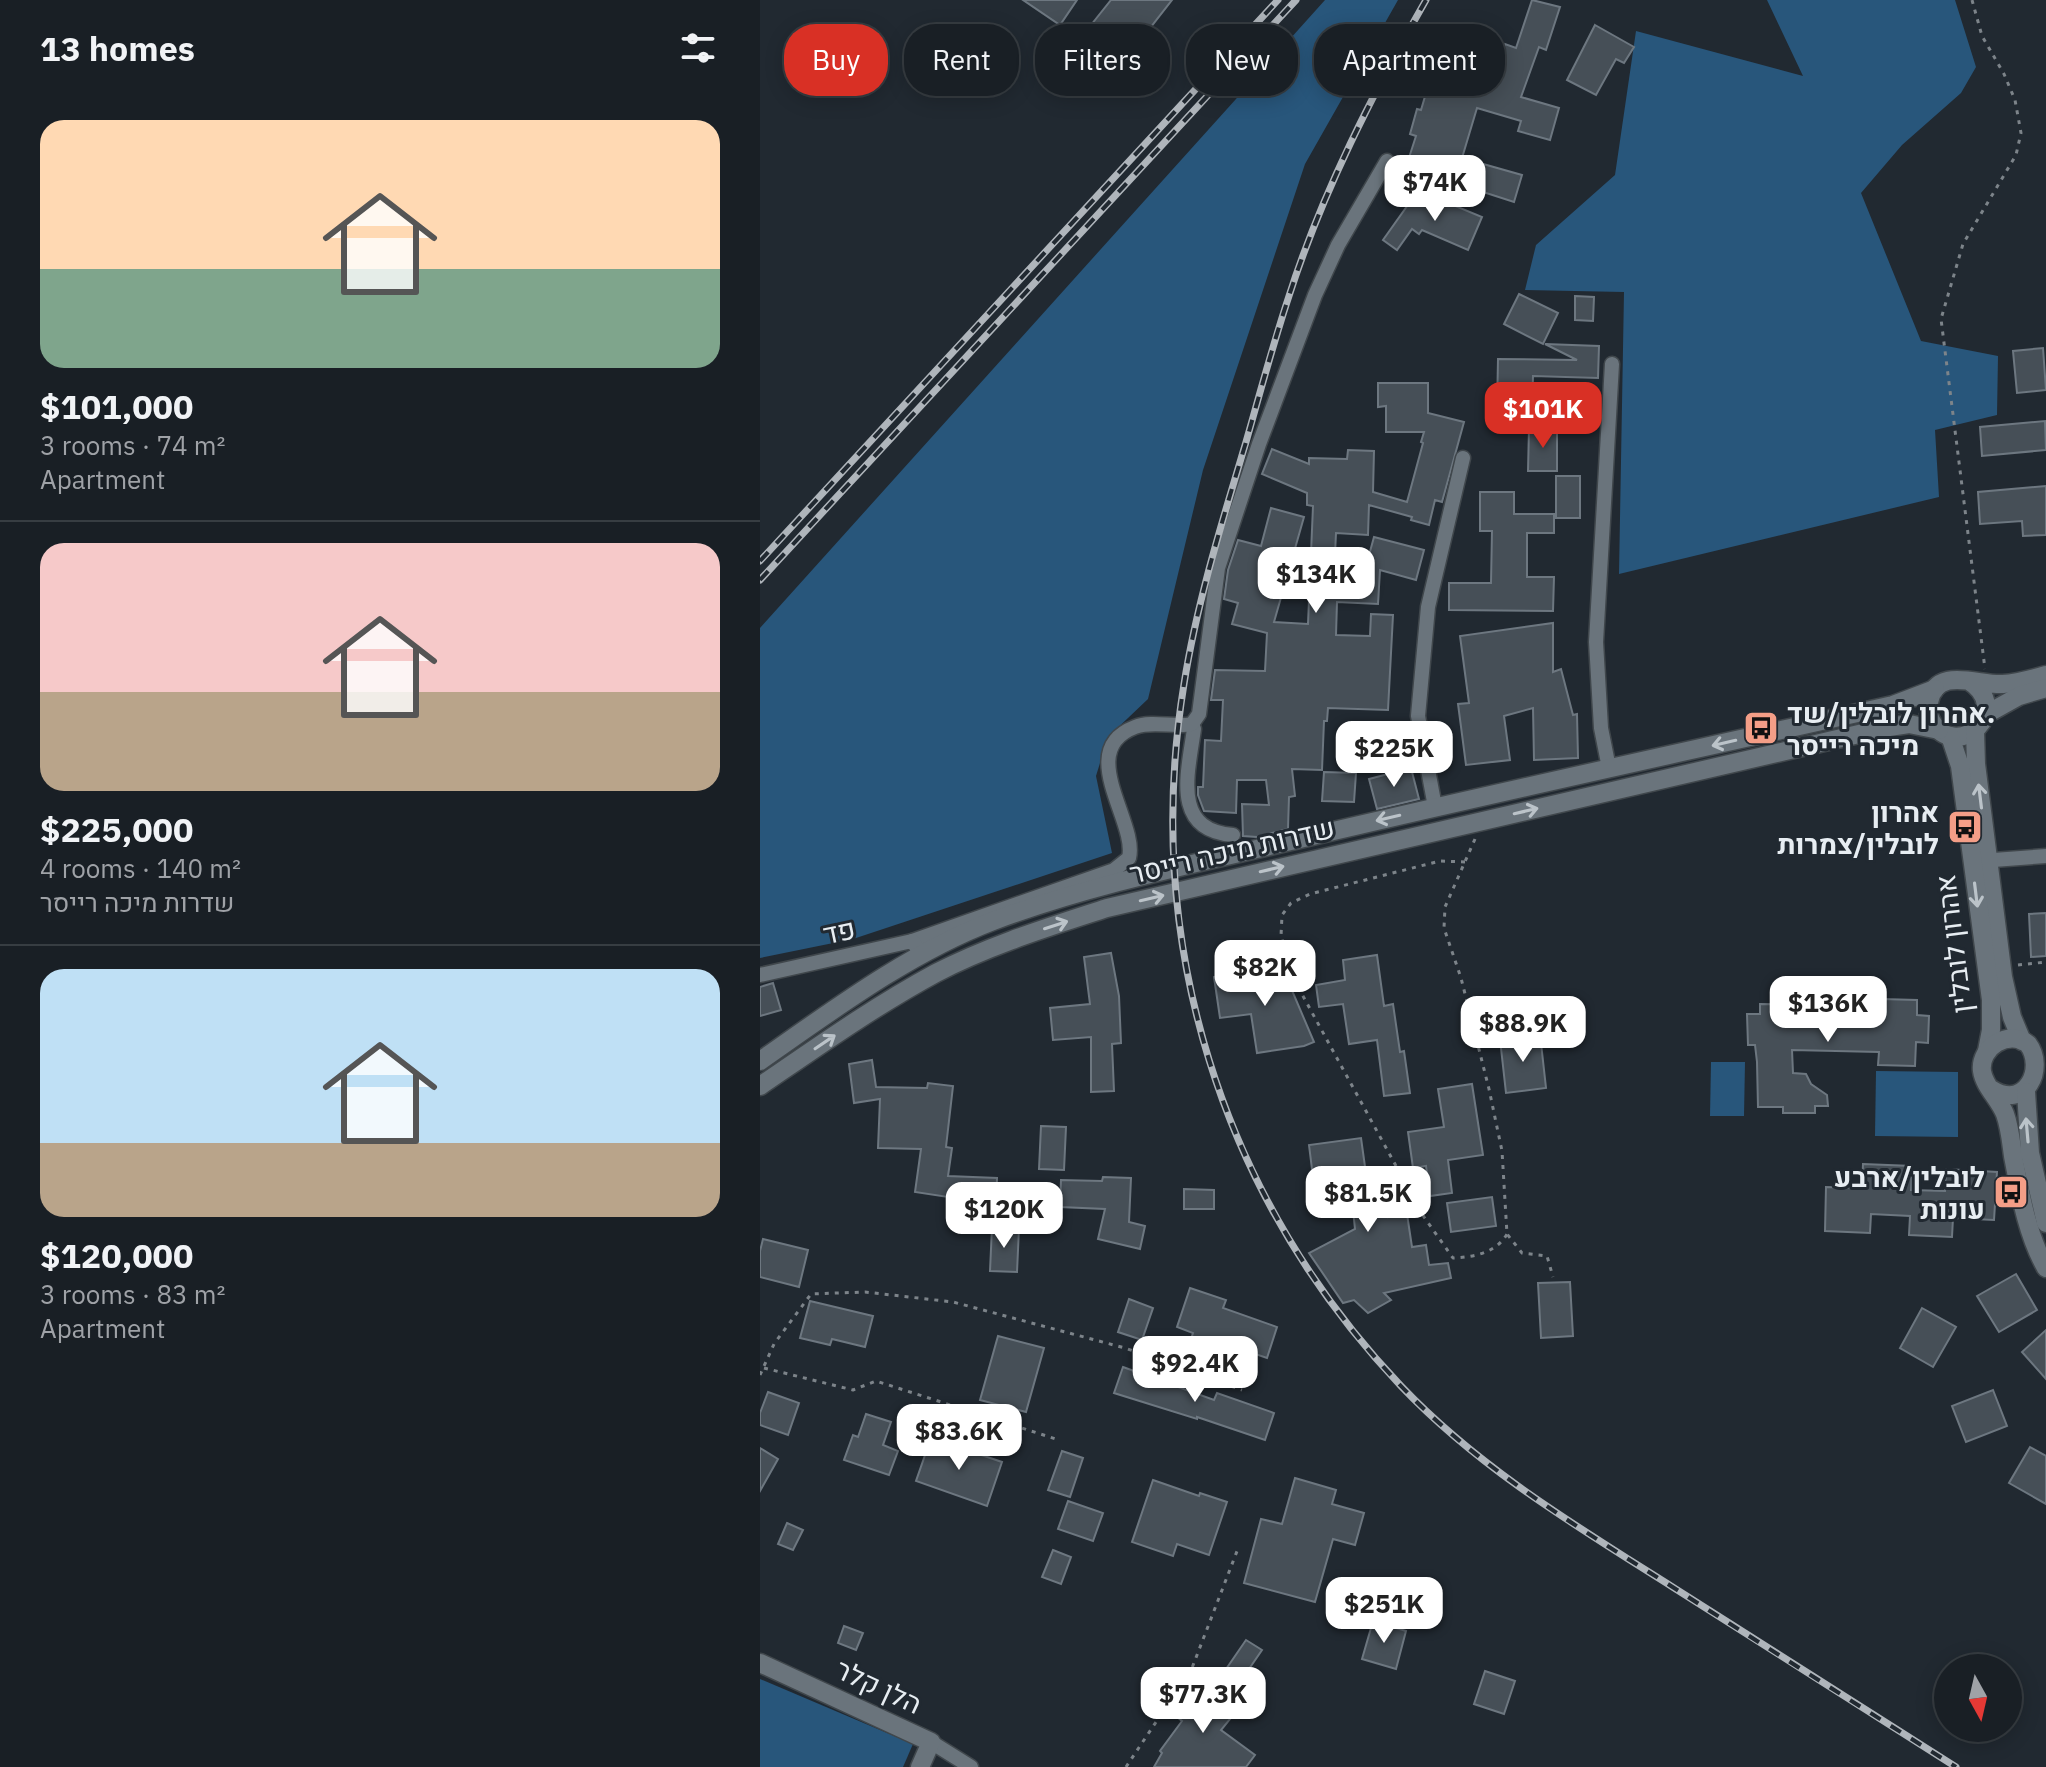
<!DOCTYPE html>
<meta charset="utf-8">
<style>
:root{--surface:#191f25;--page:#262c32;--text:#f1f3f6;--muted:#9fa2a7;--line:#373d42;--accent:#d93025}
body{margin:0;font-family:"IBM Plex Sans",Heebo,sans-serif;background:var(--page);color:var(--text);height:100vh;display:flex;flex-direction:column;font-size:30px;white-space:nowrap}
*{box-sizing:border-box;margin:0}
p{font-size:26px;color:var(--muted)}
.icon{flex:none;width:44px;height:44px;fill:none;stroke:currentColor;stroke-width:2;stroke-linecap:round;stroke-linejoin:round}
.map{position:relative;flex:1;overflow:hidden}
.details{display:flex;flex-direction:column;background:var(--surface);width:760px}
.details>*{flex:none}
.top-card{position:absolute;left:24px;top:24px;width:760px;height:72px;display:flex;gap:16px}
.needle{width:52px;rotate:172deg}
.tools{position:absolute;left:1174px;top:1654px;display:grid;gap:16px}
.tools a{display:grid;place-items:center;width:88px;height:88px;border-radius:50%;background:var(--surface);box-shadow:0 4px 20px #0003,0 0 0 2px var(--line);font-size:40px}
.price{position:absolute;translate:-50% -68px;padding:0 18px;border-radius:16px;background:#fff;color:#222;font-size:26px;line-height:52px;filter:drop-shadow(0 2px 4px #0008)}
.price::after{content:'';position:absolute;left:50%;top:48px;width:24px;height:18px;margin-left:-12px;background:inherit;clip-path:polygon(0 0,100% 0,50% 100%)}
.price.active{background:var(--accent);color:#fff}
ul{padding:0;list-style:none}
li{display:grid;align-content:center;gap:16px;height:424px;padding:0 40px}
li+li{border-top:2px solid var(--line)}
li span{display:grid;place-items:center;height:248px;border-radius:24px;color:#555}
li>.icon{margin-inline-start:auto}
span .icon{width:144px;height:144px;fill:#fffc;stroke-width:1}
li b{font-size:34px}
h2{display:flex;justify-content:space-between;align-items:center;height:96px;padding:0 40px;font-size:34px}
.tag{padding:0 28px;border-radius:32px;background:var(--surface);box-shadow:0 4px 20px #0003,0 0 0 2px var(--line);font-size:28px;line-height:72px}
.tag.active{background:var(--accent);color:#fff}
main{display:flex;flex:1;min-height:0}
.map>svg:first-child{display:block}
.green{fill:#28567b}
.building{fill:#464f57;stroke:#6d7780;stroke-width:2}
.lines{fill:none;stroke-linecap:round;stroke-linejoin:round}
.street-casing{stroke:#40474c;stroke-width:17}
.secondary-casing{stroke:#40474c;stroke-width:21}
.path{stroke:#7d848a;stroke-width:3;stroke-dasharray:4 6;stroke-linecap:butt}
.street{stroke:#6a747c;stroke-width:14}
.secondary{stroke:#6a747c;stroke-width:18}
.rail-casing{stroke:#afb5bb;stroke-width:7}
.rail{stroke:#212931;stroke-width:4;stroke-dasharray:12;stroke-linecap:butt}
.oneway{stroke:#bbc3c9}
.labels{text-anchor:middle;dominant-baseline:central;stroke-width:6;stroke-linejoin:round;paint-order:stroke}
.poi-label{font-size:28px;font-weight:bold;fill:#e7edf2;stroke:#212931;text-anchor:end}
.street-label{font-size:28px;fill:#e7edf2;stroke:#212931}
</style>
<main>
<section class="details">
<h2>13 homes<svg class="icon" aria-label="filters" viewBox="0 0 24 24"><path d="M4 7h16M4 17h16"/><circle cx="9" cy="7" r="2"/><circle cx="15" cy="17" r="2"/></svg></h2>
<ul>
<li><span style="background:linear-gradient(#ffd9b3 60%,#7fa58c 0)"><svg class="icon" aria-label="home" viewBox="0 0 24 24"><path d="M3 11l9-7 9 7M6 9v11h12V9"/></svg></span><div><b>$101,000</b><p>3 rooms · 74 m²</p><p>Apartment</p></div></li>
<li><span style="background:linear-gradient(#f6c9c9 60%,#b9a48a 0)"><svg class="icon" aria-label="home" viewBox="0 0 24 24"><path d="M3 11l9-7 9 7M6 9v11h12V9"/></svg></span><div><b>$225,000</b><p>4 rooms · 140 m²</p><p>שדרות מיכה רייסר</p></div></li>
<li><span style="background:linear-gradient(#bfe0f5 70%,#b9a48a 0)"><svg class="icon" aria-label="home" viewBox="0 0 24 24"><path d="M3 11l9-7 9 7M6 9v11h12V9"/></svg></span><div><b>$120,000</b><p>3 rooms · 83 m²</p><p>Apartment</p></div></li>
</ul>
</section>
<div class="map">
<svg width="1286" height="1767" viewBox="0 0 1286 1767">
<rect width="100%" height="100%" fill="#212931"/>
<g class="green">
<polygon points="565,0 638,0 545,164 443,470 388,699 348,737 336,776 352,853 93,939 0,958 0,628"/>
<polygon points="1007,0 1195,0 1216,67 1201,93 1142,145 1101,193 1161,341 1238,356 1237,415 1175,430 1179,497 859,574 864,292 765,290 776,245 855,175 876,31 1043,76"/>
<polygon points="951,1062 985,1062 984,1116 950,1116"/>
<polygon points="1116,1071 1198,1072 1198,1137 1115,1136"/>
<polygon points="0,1679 153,1744 143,1767 0,1767"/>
</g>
<g class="building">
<polygon points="263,0 317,0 300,25"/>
<polygon points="351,0 412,0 369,55 331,25"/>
<polygon points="772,0 800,7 786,50 779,47 761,97 799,108 790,140 758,131 761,121 717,108 702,158 762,175 754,202 646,167 656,136 650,134 657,109 661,110 674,66 732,82 745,44 756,48"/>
<polygon points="835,25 874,47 864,63 856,59 836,95 807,80"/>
<polygon points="655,195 664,202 669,195 722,217 708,250 662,230 659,234 652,229 637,250 623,240"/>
<polygon points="759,294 798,313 783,344 744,324"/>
<polygon points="815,296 834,297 833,321 815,320"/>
<polygon points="785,344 839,346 838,378 773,376 772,411 737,410 738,359 817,360"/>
<polygon points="1283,348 1286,390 1257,393 1253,351"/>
<polygon points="618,383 668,383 668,413 704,422 682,502 675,500 669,525 651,520 652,517 609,505 608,535 576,533 574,576 603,577 614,537 664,550 656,580 620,570 618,604 577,602 576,635 610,636 611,614 633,615 628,710 568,708 567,721 564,721 562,770 532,769 535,796 529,797 528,829 497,837 483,836 482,804 509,805 506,780 477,780 476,813 444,811 438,795 438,787 443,787 445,740 461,741 463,700 451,700 455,670 505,671 507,633 472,624 478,603 464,599 468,570 478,540 501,546 511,508 544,517 514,622 548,624 553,506 547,505 547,493 502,474 512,449 549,464 549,458 587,459 588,450 614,451 613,492 647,502 663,443 661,442 664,432 626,432 626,406 618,407"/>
<polygon points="1285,421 1286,450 1222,456 1220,427"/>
<polygon points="769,428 797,428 797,471 768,471"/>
<rect x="796" y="476" width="24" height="42"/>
<polygon points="1286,486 1286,535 1263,536 1262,521 1220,524 1218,492"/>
<polygon points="720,492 754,492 754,514 794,514 794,533 767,533 767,577 794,577 793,611 689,610 689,583 731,583 732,531 720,531"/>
<polygon points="793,623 793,672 801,669 813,715 817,714 818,758 774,760 773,708 744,716 750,760 706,765 698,704 709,703 700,636"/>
<polygon points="651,768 659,799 617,809 609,779"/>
<polygon points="564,772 596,773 594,802 562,801"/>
<polygon points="1286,913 1286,956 1271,957 1269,914"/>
<polygon points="351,953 359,996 361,1043 352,1044 354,1091 331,1092 331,1037 293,1040 290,1008 330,1004 324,957"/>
<polygon points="617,955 624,1006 633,1004 640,1052 644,1051 650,1093 624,1096 617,1040 589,1044 583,1004 559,1007 556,985 585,980 583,960"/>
<polygon points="522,967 554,1042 544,1046 497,1053 491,1014 460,1018 454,977"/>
<polygon points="13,983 21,1010 0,1016 0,987"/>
<polygon points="1121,999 1157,1000 1157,1015 1169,1016 1168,1043 1156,1042 1155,1066 1118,1065 1119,1052 1032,1050 1033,1073 1046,1074 1051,1084 1067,1095 1068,1106 1055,1106 1055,1113 1023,1113 1023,1107 998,1107 997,1062 995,1045 988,1045 987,1014 1000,1014 1000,1004 1120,1006"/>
<polygon points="780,1034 786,1088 746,1093 740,1039"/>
<polygon points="112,1060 116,1087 167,1088 168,1083 193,1086 186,1147 192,1148 188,1176 237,1178 236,1209 194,1208 195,1198 155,1192 161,1149 118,1148 120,1099 94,1103 89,1064"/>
<polygon points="712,1084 723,1155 688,1160 692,1193 670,1196 666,1166 653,1168 648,1132 684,1127 678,1089"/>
<polygon points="281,1126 306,1127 304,1170 279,1169"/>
<polygon points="601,1138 607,1181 623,1179 628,1217 647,1214 652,1247 666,1245 669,1265 688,1263 691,1278 624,1293 631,1300 608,1313 594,1300 583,1303 549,1253 595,1229 593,1210 579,1212 574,1174 553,1177 549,1145"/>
<polygon points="1103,1164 1152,1166 1151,1190 1185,1191 1186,1169 1237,1172 1234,1220 1193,1218 1192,1237 1149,1235 1150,1216 1111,1214 1110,1233 1065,1231 1066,1187 1102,1188"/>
<polygon points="343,1177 371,1178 369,1222 385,1226 380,1249 338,1239 345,1209 300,1207 301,1180 342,1181"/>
<polygon points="424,1189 454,1190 454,1209 424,1209"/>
<polygon points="732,1197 736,1226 691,1232 687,1203"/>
<polygon points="232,1227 259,1228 257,1272 230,1271"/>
<polygon points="3,1239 48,1250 39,1287 0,1277 0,1251"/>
<polygon points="1256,1274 1277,1310 1239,1332 1217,1296"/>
<polygon points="810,1282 813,1336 781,1338 778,1283"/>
<polygon points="430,1288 466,1300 463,1308 517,1327 507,1358 463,1343 452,1373 423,1363 433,1333 417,1327"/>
<polygon points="369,1299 393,1308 382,1340 358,1332"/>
<polygon points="50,1301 113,1316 105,1347 72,1339 70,1345 40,1338"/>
<polygon points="1162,1308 1196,1327 1173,1367 1140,1348"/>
<polygon points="1286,1330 1286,1379 1262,1352"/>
<polygon points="238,1336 284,1348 266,1412 220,1400"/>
<polygon points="363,1367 454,1400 457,1393 514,1413 505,1440 437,1417 437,1419 354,1393"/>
<polygon points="1233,1390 1247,1426 1206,1442 1192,1406"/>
<polygon points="8,1392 39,1403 28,1435 0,1425 0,1413"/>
<polygon points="106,1414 131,1422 123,1445 138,1451 129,1475 84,1460 93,1435 98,1437"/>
<polygon points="171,1438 242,1462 227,1506 156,1481"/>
<polygon points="1270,1447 1286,1456 1286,1504 1249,1483"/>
<polygon points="0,1448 18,1459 0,1491"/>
<polygon points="302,1451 323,1458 310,1497 288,1490"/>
<polygon points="535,1478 576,1490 572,1504 604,1513 595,1545 573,1539 555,1602 484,1583 501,1519 522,1524"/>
<polygon points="393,1480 439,1496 440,1493 467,1502 449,1555 417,1544 413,1556 372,1542"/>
<polygon points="308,1501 343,1513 333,1541 298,1529"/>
<polygon points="27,1523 43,1530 33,1550 18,1544"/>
<polygon points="293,1550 311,1557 301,1584 282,1577"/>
<polygon points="613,1621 646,1631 636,1669 602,1659"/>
<polygon points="84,1626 103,1633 96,1650 78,1643"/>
<polygon points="486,1640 502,1650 478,1685 462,1675"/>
<polygon points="725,1671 755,1681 744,1714 714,1704"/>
<polygon points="436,1682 475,1713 461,1730 495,1755 486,1767 394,1767 402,1753 400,1751 422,1721 412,1713"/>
</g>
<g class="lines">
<g class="street-casing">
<g id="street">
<path d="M 432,724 L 434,729 C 428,773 411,830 473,835"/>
<polyline points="849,768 841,728 836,642 852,364"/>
<polyline points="675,807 658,716 668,607 703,458"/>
<polyline points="1220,861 1286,856"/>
<path d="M 152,941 L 354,870 L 369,858 C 378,822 314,750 375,727 C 393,720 414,728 432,724 L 439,714 L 458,568 L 499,444 L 555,295 L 578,245 L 627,161"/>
<polyline points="0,975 152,941 157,948"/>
<polyline points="171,1742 211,1767"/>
</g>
</g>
<g class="secondary-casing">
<g id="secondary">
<path d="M 1209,681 C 1253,709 1201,760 1174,725 C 1169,719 1167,711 1169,702 C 1176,665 1219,686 1243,684 C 1258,683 1272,679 1286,675"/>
<polyline points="1225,715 1259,696 1286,688"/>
<polyline points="1215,731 1216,764 1243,977 1252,1017 1262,1041"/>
<polyline points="1190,736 1200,766 1231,1000 1231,1030 1227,1051"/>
<path d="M 0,1061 C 73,1010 149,953 233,921 C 335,883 443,862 548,837 C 743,791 938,749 1133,705 L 1175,689"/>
<path d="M 0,1086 C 57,1047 115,1006 176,973 C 230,945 289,927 347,908 L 1129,727 L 1149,724 L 1179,730"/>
<path d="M 1231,1089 C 1266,1111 1286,1068 1268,1044 C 1249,1029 1219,1047 1222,1071 C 1224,1086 1239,1099 1245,1114 C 1250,1128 1251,1142 1253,1156 C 1260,1193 1267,1235 1286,1268"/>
<polyline points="1266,1092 1270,1153 1286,1223"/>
<polyline points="0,1663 171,1742 160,1767"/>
</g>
</g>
<g class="path">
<polyline points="1212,0 1222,36 1244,74 1255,100 1261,133 1256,155 1203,244 1181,319 1225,669"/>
<polyline points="715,839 685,907 684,928 701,978 729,1089 742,1151 747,1234 762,1253 787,1256 793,1277"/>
<path d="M 705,862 L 680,861 L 550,894 L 531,903 L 522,915 L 521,936 L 538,987 L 664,1217 L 693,1258 C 714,1257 736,1253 747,1234"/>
<polyline points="1258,965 1286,962"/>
<polyline points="4,1368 93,1390 116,1381 299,1440"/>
<polyline points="0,1375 14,1344 51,1294 105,1292 193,1302 365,1348 482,1390"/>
<polyline points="366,1767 432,1668 479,1546"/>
</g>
<use href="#street" class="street"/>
<use href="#secondary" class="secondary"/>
<g class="rail-casing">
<g id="rail">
<path d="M 666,0 C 613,93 562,193 529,296 C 513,344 500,393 486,442 C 462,522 437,602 424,684 C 382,942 461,1196 641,1386 C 719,1468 816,1526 911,1586 C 1006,1647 1101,1707 1196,1767"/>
<polyline points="0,561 518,0"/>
<polyline points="0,580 536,0"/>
</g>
</g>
<use href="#rail" class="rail"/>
</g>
<defs><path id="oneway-shaft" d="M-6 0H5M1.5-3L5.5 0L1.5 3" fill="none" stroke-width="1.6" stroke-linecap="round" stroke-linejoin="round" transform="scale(2)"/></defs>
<g class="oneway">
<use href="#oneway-shaft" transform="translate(964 743) rotate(167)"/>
<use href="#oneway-shaft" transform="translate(1220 796) rotate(-97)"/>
<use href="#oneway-shaft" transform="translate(766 811) rotate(-13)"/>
<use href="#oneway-shaft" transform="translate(628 818) rotate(167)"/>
<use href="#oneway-shaft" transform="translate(512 869) rotate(-13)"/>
<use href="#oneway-shaft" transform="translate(1216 895) rotate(83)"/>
<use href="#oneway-shaft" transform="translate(392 898) rotate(-13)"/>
<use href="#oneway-shaft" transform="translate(296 925) rotate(-18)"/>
<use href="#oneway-shaft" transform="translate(65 1042) rotate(-34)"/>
<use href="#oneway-shaft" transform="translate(1267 1130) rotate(-95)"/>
</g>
<defs>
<g id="bus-square" transform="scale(1.8)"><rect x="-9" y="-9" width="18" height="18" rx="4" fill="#f49e87" stroke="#212931"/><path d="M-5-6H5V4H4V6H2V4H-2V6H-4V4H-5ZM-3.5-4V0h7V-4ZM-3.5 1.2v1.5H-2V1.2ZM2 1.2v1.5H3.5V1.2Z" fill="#111"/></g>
</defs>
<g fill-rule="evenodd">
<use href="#bus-square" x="1001" y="728"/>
<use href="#bus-square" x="1205" y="827"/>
<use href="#bus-square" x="1251" y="1192"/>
</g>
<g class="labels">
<g class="poi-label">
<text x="1027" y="712" text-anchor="start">אהרון לובלין/שד.<tspan x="1027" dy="32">מיכה רייסר</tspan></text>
<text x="1179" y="811">אהרון<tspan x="1179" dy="32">לובלין/צמרות</tspan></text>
<text x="1225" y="1176">לובלין/ארבע<tspan x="1225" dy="32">עונות</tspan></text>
</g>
<g class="street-label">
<text transform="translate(472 850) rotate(-13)">שדרות מיכה רייסר</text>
<text transform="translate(79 931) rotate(-12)">פד</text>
<text transform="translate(1193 944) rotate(-97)">אהרון לובלין</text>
<text transform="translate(119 1686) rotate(25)">הלן קלר</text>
</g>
</g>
</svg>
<div class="tools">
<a><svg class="needle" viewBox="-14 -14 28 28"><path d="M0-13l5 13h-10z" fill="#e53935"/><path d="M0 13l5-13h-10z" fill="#9fa2a7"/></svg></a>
</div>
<b class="price" style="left:675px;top:223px">$74K</b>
<b class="price active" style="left:783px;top:450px">$101K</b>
<b class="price" style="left:556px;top:615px">$134K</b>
<b class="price" style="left:634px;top:789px">$225K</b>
<b class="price" style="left:505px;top:1008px">$82K</b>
<b class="price" style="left:1068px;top:1044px">$136K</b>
<b class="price" style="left:763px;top:1064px">$88.9K</b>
<b class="price" style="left:608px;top:1234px">$81.5K</b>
<b class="price" style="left:244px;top:1250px">$120K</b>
<b class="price" style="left:435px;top:1404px">$92.4K</b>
<b class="price" style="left:199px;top:1472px">$83.6K</b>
<b class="price" style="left:624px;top:1645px">$251K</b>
<b class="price" style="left:443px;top:1735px">$77.3K</b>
<div class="top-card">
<a class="tag active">Buy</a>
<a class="tag">Rent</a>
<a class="tag">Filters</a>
<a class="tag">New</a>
<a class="tag">Apartment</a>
</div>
</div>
</main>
